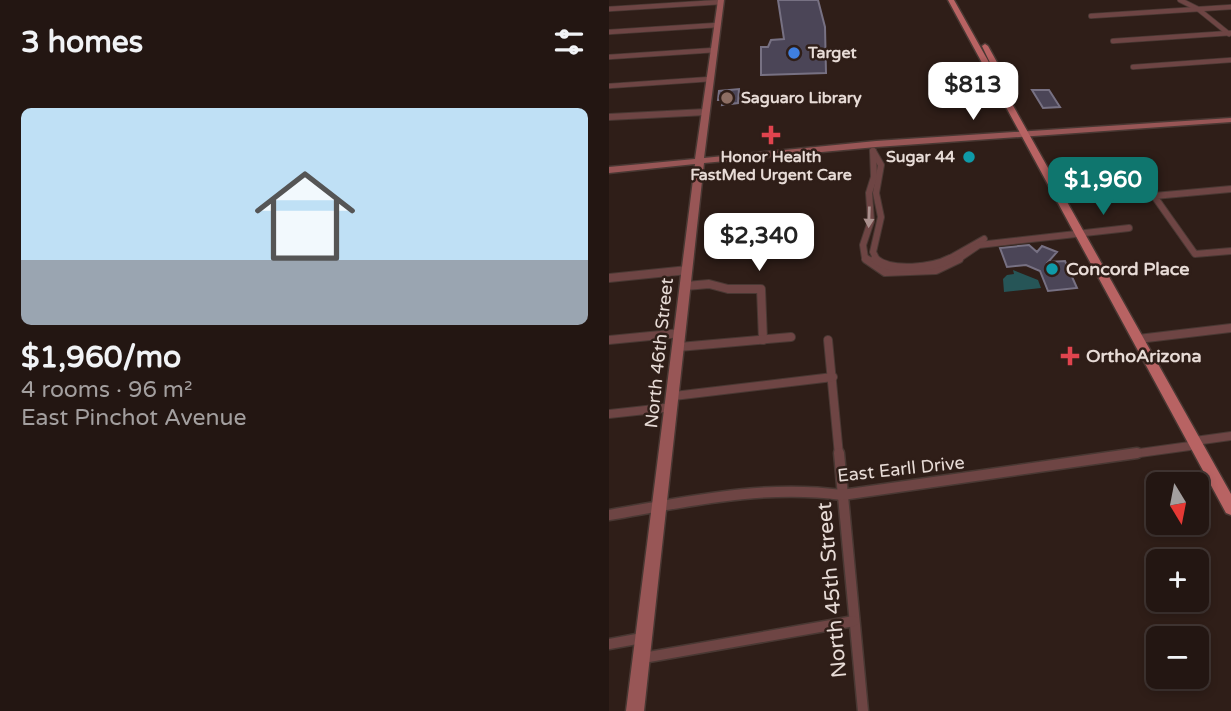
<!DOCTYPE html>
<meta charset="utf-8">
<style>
:root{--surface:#231612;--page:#2f2320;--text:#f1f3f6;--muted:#a39f9f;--line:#403532;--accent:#0f766e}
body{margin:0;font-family:"Varela Round",sans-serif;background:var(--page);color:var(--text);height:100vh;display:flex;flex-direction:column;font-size:26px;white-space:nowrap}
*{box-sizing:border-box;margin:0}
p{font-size:23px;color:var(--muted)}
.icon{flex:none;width:38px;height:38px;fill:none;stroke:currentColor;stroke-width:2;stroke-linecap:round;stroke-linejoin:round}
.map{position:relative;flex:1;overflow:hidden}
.drawer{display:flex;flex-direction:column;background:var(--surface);width:609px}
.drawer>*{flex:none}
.needle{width:46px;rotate:170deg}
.controls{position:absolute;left:537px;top:472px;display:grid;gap:14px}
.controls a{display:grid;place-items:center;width:63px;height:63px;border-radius:10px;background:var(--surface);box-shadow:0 4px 10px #0003,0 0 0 2px var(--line);font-size:35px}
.price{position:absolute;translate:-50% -60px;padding:0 16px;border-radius:14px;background:#fff;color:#222;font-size:23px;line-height:46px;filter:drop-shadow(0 2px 4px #0008)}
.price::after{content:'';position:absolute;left:50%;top:42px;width:21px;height:16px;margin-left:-10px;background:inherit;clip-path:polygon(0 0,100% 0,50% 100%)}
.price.current{background:var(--accent);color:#fff}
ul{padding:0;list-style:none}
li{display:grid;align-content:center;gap:14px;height:371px;padding:0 21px}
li+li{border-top:2px solid var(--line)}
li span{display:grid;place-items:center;height:217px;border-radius:10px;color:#555}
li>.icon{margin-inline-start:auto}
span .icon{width:126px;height:126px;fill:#fffc;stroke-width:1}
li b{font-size:30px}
h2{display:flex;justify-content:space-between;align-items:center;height:84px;padding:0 21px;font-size:30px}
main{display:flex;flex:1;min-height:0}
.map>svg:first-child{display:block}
.water{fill:#265557}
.building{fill:#4b4557;stroke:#777183;stroke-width:2}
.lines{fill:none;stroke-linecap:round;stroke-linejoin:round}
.street-far3-casing{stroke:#493833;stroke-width:6}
.street-far2-casing{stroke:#493833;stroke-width:8}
.street-far1-casing{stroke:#493833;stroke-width:10}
.street-casing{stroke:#493833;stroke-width:13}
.secondary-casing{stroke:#493833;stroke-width:3}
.primary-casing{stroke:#493833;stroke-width:3}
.street-far3{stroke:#6e4544;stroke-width:4.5}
.street-far2{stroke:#6e4544;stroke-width:6}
.street-far1{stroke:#6e4544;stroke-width:8}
.street{stroke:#6e4544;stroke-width:10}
.secondary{fill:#985656;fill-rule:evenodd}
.primary{fill:#b86363;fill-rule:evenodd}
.oneway{fill:#aa908d}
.shop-dot{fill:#3f7fe0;stroke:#2f1e18;stroke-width:2.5}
.education-dot{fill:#8d6e63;stroke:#2f1e18;stroke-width:2.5}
.health-dot{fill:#e0444e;stroke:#2f1e18;stroke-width:2.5}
.culture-dot{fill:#0f9aa8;stroke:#2f1e18;stroke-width:2.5}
.labels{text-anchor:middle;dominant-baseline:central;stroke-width:5;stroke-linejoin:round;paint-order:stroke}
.far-poi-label{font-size:16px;font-weight:bold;fill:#e7dbd6;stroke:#2f1e18;text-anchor:start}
.poi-label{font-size:18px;font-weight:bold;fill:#e7dbd6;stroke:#2f1e18;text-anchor:start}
.street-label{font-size:18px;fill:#e7dbd6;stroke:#2f1e18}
.near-street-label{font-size:21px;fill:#e7dbd6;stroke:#2f1e18}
</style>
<main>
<section class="drawer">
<h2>3 homes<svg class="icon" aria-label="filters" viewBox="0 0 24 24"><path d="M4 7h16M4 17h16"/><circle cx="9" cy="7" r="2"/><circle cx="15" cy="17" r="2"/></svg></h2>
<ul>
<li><span style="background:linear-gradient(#bfe0f5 70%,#9aa5b1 0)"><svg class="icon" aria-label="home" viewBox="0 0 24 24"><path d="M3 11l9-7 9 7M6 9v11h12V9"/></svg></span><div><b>$1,960/mo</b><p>4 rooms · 96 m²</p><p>East Pinchot Avenue</p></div></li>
</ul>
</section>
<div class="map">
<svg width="622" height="711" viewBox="0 0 622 711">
<rect width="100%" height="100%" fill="#2f1e18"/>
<polygon class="water" points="404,270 429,280 432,288 395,292 394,279 398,275 405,274"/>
<g class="building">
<polygon points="169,0 209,0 216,27 217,73 152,75 152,47 159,47 162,40 175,39"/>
<polygon points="130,89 129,103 113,105 114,100 109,100 110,91"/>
<polygon points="423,90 440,90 451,107 434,108"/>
<polygon points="420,245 428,252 433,246 448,252 439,262 456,261 468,288 439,291 431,271 417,265 398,267 391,248"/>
</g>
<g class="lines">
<g class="street-far3-casing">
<g id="street-far3">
<polyline points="571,0 589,9 620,34"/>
<polyline points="0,9 112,2"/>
<polyline points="482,16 622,7"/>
<polyline points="0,32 109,25"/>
<polyline points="504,41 622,33"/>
<polyline points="0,57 106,50"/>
<polyline points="524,67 622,60"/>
<polyline points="0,86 102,79"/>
<polyline points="81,113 97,112"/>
</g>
</g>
<g class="street-far2-casing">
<g id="street-far2">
<polyline points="0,117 97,112"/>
<polyline points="264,151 272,165 267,193 272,217 264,252 268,260"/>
<polyline points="622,189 545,196 586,254 622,251"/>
<polyline points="260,260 256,258 254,245 262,221 260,193 265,177 264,151"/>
<polyline points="338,260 375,239"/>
<polyline points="348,260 370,245 520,228"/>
</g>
</g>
<g class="street-far1-casing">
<g id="street-far1">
<polyline points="257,259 276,272 327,270 350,259"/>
<path d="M 266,259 C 282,273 324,268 341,259"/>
<polyline points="0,278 79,270"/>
<polyline points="77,286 100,284 119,289 152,289 154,340"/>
<polyline points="529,339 622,328"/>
<polyline points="0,340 72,333"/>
<polyline points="219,340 230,455"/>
<polyline points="70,347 182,337"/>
<polyline points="65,396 224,377"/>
<polyline points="0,414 64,407"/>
<polyline points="586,441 622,436"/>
<polyline points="516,455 588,445"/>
</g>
</g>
<g class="street-casing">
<g id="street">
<polyline points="230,453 254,711"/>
<path d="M 0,515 C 77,502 155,484 233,495 L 528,453"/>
<polyline points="0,644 33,638"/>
<polyline points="34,658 245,621"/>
</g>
</g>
<g class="secondary-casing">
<polygon id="secondary" points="109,0 115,0 95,158 267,141 622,118 622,122 267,147 95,163 35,711 17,711 86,164 0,173 0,167 86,159"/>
</g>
<g class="primary-casing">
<polygon id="primary" points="339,0 345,0 387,75 373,46 376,44 379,46 395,75 393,86 622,494 622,515 617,513"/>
</g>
<use href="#street-far3" class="street-far3"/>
<use href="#street-far2" class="street-far2"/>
<use href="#street-far1" class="street-far1"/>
<use href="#street" class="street"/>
<use href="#secondary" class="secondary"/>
<use href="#primary" class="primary"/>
</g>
<defs><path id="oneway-solid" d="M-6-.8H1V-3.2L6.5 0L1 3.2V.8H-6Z" transform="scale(1.75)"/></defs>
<use class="oneway" href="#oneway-solid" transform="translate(260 217) rotate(92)"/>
<circle class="shop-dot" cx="185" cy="53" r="7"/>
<circle class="education-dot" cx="118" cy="98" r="7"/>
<g class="health-dot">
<path d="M158.5 124.5h7v7h7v7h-7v7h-7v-7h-7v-7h7z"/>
<path d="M457.5 345.5h7v7h7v7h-7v7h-7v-7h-7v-7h7z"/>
</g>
<g class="culture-dot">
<circle cx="360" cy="157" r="7"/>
<circle cx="443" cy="269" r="7"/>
</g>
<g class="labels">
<g class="far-poi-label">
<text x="199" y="53">Target</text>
<text x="132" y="98">Saguaro Library</text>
<text x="162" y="157" text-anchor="middle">Honor Health<tspan x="162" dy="18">FastMed Urgent Care</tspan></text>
<text x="346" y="157" text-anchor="end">Sugar 44</text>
</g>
<g class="poi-label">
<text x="457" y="269">Concord Place</text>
<text x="477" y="356">OrthoArizona</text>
</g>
<g class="street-label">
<text transform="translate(50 353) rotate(-84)">North 46th Street</text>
<text transform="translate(292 469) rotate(-6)">East Earll Drive</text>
</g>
<g class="near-street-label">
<text transform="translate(223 590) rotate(-95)">North 45th Street</text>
</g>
</g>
</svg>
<div class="controls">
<a><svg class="needle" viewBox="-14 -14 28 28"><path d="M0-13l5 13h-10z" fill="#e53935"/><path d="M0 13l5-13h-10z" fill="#a39f9f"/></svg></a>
<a>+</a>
<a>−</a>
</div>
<b class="price" style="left:364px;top:122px">$813</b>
<b class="price current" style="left:494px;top:217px">$1,960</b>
<b class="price" style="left:150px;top:273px">$2,340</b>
</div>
</main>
